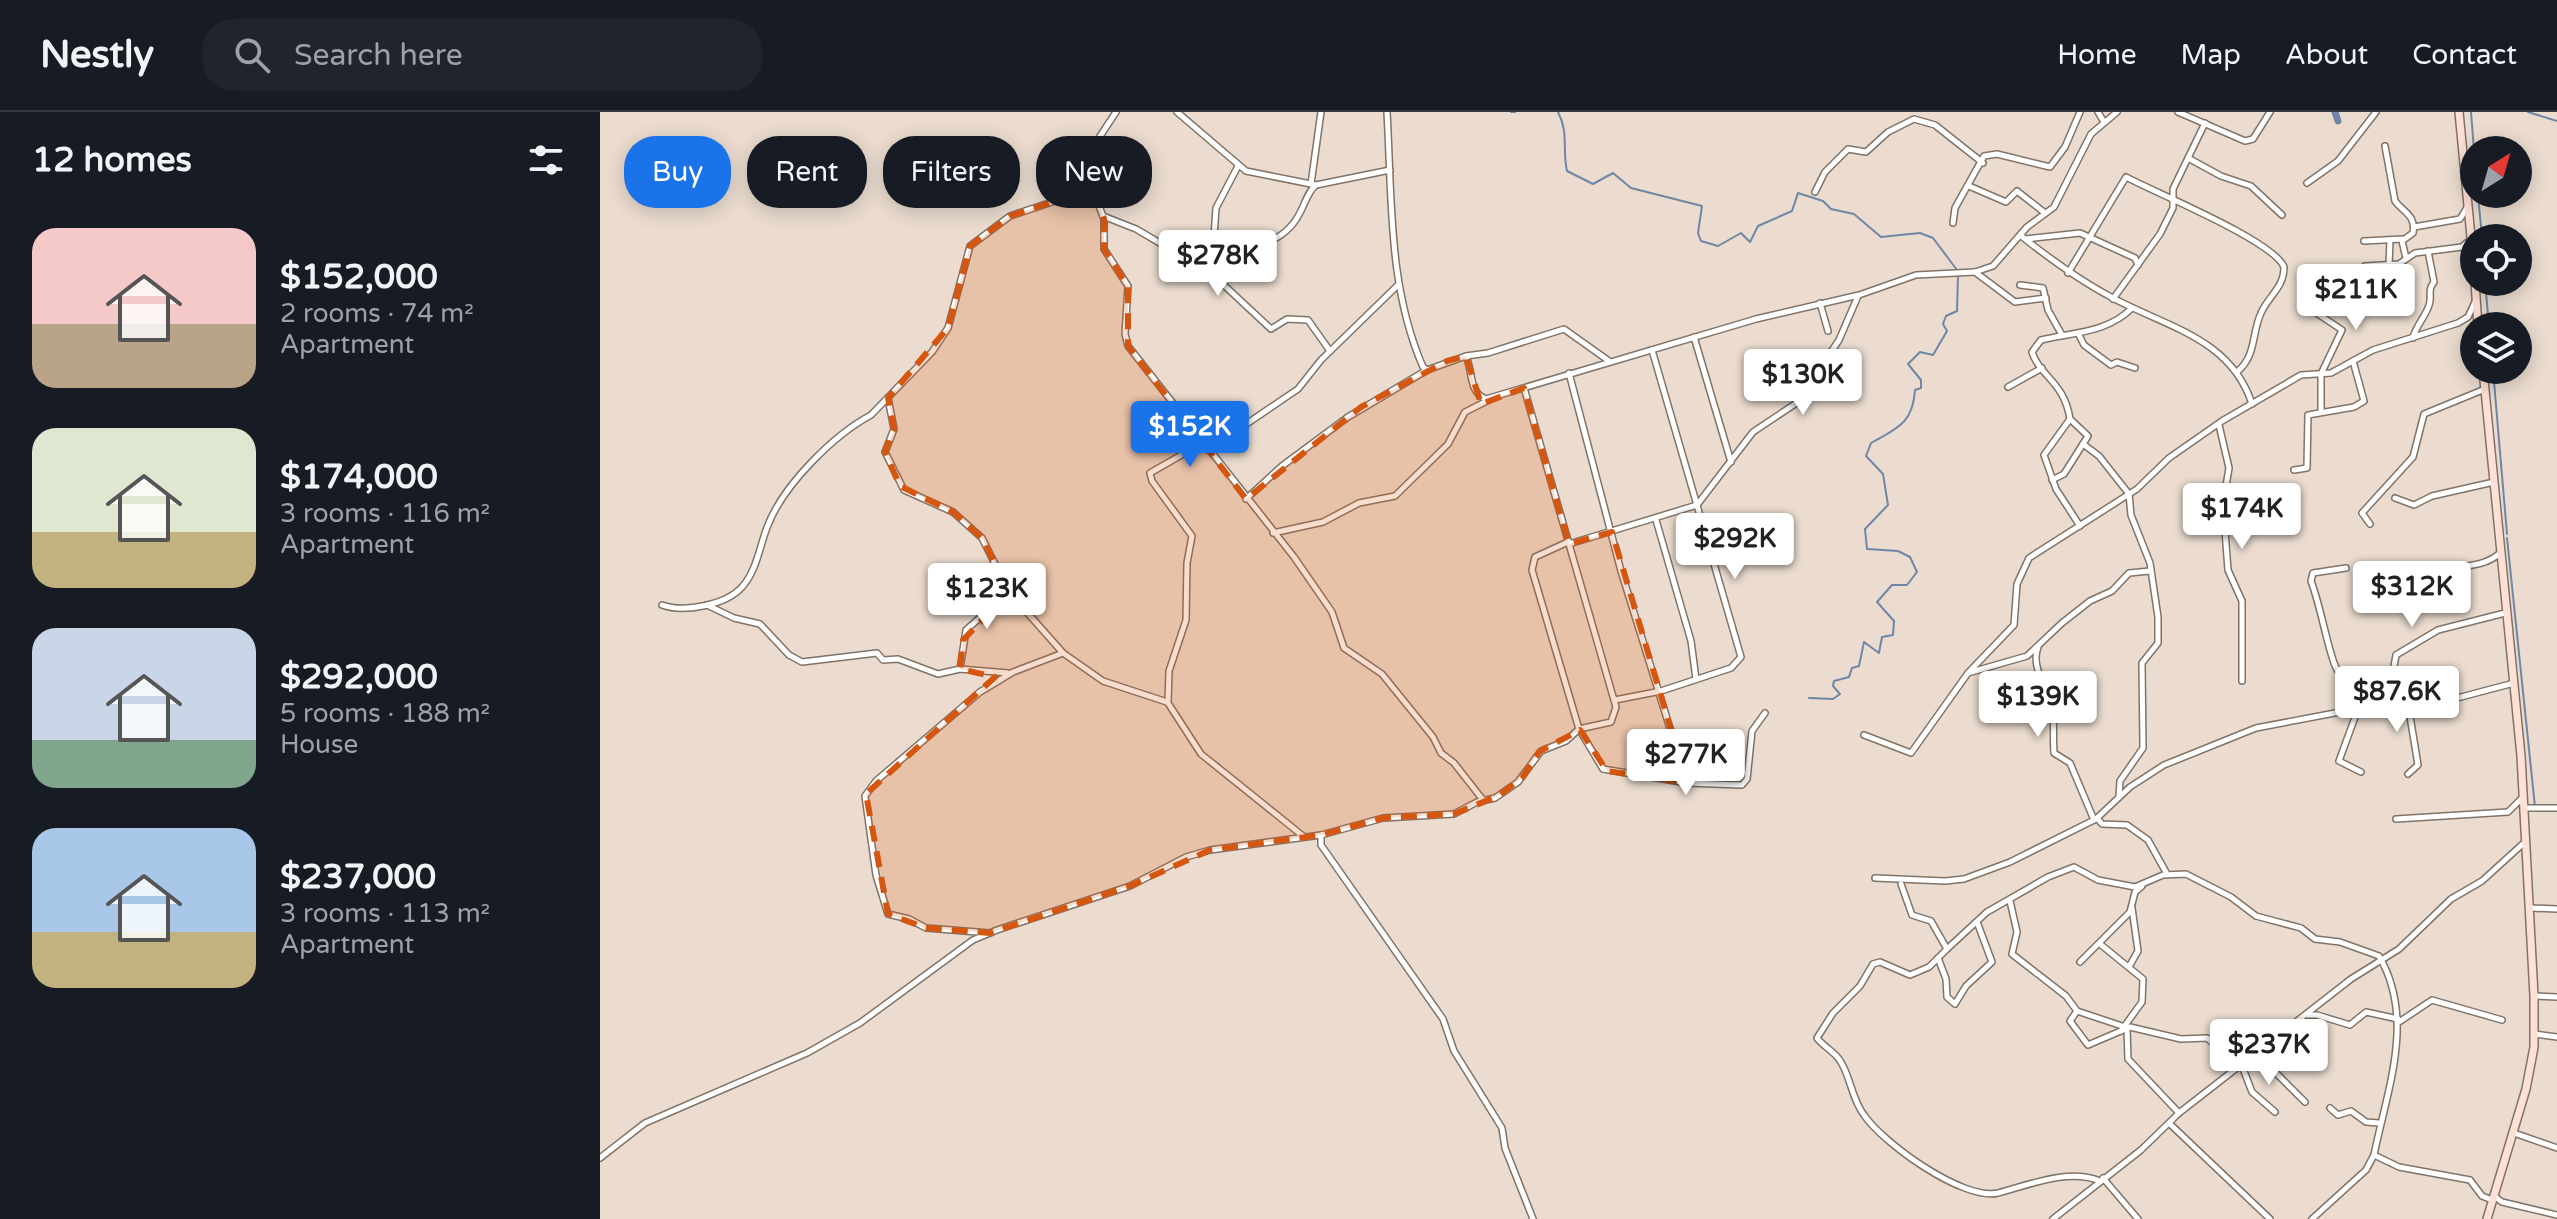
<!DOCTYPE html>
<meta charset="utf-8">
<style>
:root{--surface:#171b24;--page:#20242c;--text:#f1f3f6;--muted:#9ea1a6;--line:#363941;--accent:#1a73e8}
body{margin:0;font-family:"Varela Round",sans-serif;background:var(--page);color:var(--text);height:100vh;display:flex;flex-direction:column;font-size:30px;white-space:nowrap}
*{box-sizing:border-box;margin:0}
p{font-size:26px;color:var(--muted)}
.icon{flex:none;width:44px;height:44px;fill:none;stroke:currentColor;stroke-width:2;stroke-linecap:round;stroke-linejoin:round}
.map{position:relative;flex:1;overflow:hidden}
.sheet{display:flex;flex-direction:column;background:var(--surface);width:600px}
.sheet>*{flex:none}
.banner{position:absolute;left:24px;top:24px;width:760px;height:72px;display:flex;gap:16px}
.needle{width:52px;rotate:37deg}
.controls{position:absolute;left:1860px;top:24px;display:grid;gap:16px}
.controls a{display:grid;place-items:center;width:72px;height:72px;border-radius:50%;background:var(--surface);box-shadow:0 4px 20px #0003;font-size:40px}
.price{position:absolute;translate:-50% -68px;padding:0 18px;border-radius:8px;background:#fff;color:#222;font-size:26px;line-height:52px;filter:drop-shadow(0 2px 4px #0008)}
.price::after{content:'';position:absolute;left:50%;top:48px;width:24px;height:18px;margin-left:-12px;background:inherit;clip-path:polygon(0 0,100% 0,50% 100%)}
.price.active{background:var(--accent);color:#fff}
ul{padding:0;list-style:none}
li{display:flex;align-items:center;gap:24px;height:200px;padding:0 32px}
li span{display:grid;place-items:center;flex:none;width:224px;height:160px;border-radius:24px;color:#555}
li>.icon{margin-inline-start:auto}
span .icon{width:96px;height:96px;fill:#fffc;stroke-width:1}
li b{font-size:34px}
h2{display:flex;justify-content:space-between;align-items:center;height:96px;padding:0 32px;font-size:34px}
.tag{padding:0 28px;border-radius:32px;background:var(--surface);box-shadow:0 4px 20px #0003;font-size:28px;line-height:72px}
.tag.active{background:var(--accent);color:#fff}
header{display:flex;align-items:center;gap:48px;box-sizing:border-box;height:112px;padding:0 40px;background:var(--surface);border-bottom:2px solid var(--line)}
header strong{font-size:38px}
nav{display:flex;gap:44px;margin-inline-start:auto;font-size:28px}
.search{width:560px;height:72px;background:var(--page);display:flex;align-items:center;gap:20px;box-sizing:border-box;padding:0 28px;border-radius:32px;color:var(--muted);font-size:30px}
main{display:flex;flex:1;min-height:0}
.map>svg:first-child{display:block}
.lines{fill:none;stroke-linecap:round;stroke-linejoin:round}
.stream{stroke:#6f87a6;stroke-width:2}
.river{stroke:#6f87a6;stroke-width:7}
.minor-casing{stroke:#807367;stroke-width:8}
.secondary-casing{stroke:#807367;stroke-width:10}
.minor{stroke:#fff;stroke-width:5}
.secondary{stroke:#ffe0d5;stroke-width:7}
.marked{fill:#d6550f;fill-opacity:0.2;stroke:#d6550f;stroke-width:6;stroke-dasharray:16 10;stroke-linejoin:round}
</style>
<header>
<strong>Nestly</strong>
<div class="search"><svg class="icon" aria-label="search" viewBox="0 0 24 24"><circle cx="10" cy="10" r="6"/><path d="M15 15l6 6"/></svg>Search here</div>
<nav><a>Home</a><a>Map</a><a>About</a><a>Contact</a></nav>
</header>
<main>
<section class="sheet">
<h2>12 homes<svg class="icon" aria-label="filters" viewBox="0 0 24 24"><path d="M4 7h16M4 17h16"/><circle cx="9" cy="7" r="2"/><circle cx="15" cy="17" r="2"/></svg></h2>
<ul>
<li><span style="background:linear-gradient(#f6c9c9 60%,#b9a48a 0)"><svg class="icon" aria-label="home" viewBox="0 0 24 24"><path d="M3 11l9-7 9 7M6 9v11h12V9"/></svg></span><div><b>$152,000</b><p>2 rooms · 74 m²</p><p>Apartment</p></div></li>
<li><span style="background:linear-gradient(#dfe7d0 65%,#c2b280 0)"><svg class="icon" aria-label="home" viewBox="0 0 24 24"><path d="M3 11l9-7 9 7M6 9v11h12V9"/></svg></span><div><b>$174,000</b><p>3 rooms · 116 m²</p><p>Apartment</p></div></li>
<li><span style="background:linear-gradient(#c9d6e8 70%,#7fa58c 0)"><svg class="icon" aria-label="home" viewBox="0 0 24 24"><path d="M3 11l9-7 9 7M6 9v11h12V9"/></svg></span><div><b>$292,000</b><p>5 rooms · 188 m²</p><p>House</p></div></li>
<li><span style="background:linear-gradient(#a9c7e8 65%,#c2b280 0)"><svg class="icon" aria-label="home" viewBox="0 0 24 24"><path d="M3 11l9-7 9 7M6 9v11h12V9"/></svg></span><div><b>$237,000</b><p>3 rooms · 113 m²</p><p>Apartment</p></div></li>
</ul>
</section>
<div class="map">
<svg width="1957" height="1107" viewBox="0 0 1957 1107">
<rect width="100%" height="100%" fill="#ebdccf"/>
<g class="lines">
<g class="stream">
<polyline points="911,0 915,0"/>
<path d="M 958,0 C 969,21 962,36 967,59 L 993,72 L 1013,61 L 1031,76 L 1102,94 L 1098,121 L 1101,129 L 1118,134 L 1141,121 L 1150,130 L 1158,114 L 1192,99 L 1198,81 L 1223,89 L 1231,97 L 1254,102 L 1281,125 L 1320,121 L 1333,126 L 1357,158"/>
<polyline points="1871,0 1874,38"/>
<polyline points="1928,0 1957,9"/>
<polyline points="1878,82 1882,126"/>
<polyline points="1885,170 1889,214"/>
<polyline points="1893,258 1907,422"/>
<polyline points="1907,426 1935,695"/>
<path d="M 1209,586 L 1233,587 L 1240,582 L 1233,574 L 1234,569 L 1249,565 L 1252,556 L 1259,554 L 1264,530 L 1279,541 L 1282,525 L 1293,523 L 1294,509 L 1277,490 L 1292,473 L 1307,473 L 1317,460 L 1310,445 L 1298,439 L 1267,437 L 1265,417 L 1288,393 L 1283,362 L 1266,344 L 1271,331 C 1296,317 1313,312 1315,278 L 1321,276 L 1321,268 L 1308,252 L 1320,240 L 1333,243 L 1347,219 L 1343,212 L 1346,204 L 1357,199 L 1358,164"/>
</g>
<polyline class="river" points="1735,0 1738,9"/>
<g class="minor-casing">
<g id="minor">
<polyline points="577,0 646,59 716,73"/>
<path d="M 787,0 C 792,86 788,175 823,255 L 827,258 L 866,244 C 873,259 868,280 886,287 L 1156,207 L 1259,183 L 1316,163 L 1375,160 L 1393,154 L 1427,115 L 1454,95 L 1491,22 L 1517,0"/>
<polyline points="1498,0 1504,10"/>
<polyline points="1578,0 1645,29 1653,27 1670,0"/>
<path d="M 1785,34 L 1795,89 C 1804,101 1816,103 1813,121 L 1802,129 L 1806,146"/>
<polyline points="1588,46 1621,64 1651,74 1682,103"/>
<polyline points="476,61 494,81 504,107 504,137 528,174 525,222 528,234 694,445 732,500 744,536 782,562 833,625 841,641 854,651 883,688"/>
<polyline points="1707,71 1738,49 1776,0"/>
<polyline points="711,72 721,0"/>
<polyline points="1369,74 1406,90 1417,79 1445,101"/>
<polyline points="1215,80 1225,60 1248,37 1266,40 1288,20 1314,7 1335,13 1383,51"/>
<polyline points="503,104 536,117 611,161 671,217 687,207 708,208 730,239"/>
<polyline points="1353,111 1355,96 1384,44 1397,42 1450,55 1465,35 1480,0"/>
<polyline points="1814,115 1860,107 1868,94"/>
<path d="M 1420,123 C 1450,147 1477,167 1511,185 C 1566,215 1631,226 1652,292"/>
<polyline points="1426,127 1480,121 1535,146 1538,153"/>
<polyline points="1764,129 1803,127"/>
<polyline points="1789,153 1790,128"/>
<polyline points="612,154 616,96 638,54"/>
<polyline points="1765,154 1799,152 1815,141 1862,135 1872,126"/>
<path d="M 611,160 L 612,154 C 631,137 660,138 681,123 C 705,106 703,83 716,73 L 790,58"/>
<polyline points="1375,160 1415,190 1446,186"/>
<path d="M 1468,161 L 1526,65 C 1556,81 1674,129 1684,155 C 1684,176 1669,183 1661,201 C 1651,223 1657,243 1637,260"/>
<polyline points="1420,173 1443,176 1448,198 1462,223"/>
<polyline points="1513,187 1560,122 1573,96 1573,77 1605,11"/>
<polyline points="1220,191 1228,219"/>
<polyline points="1712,198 1742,218 1721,262 1721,300"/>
<polyline points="1478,221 1484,233 1511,253 1517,250 1535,256"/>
<polyline points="1094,225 1131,350"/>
<path d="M 1813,226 C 1816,212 1829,201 1830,189 C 1831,180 1828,178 1834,170 L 1828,139"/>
<polyline points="866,244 888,241 964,217 1009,249"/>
<polyline points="969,261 1021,459 1087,671"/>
<polyline points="1408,275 1442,256"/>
<polyline points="288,286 294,317 285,340 304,378 353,400 382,426 409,480 463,541 503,569 567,590"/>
<polyline points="1619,313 1629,356 1623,392 1628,458 1642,489 1642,569"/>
<polyline points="604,330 550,361 552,369 592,424 587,451 586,508 569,559 568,591 601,642 703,724"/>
<polyline points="1483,332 1499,344 1529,382 1531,403 1550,451 1558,505 1558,531 1542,551 1543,636 1520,669 1519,684"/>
<polyline points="608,338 698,277 721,248 798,173"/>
<polyline points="1694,358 1707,356 1708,303 1754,295 1764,289 1753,249"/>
<polyline points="1452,368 1464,362 1488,324 1470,307"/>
<polyline points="1795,386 1814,393 1832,384 1894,370"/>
<polyline points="646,387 682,354 748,305 827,258"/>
<polyline points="1056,408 1091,529 1096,567"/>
<polyline points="1770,412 1762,401 1813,345 1824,302 1885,277"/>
<path d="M 1480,414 L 1456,377 L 1444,343 L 1470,307 C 1464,269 1440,265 1432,240 L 1441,228 C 1474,220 1507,221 1532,196"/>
<polyline points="673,421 723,410 759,391 795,384 848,332 865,300 889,288"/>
<polyline points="968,430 935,445 932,458 979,617 1003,657 1087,671 1142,673 1147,667 1152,619 1165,601"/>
<polyline points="969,432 1097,393 1153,320 1198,290 1239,228 1258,184"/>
<path d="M 1746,456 L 1713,461 L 1711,469 C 1721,496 1725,525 1734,551 C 1741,569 1754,579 1756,597"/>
<path d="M 1817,466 C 1842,451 1880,460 1900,441"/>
<path d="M 62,493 C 84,501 126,493 142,475 C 157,459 160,432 168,413 C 184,372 234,323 271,303 L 332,240 L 348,216 L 370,134 L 410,104 L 458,88 L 516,0"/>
<polyline points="107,493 134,506 160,512 189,543 202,550 277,541 283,548 298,547 338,562 360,557 408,561"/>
<path d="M 1438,535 C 1429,558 1453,580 1453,603 C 1454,615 1453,628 1454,641 L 1470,651 L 1494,708"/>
<polyline points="360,557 366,518 409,480"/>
<polyline points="1368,561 1414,513 1417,472 1429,446 1537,377 1569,346 1622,309 1701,263 1731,261 1773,238 1858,211 1868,205 1875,190"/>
<polyline points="1015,588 1061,579 1131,556 1141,545 1052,238"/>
<polyline points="1808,592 1818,653 1808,662"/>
<polyline points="1787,594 1796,543 1838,518 1905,501"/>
<polyline points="1758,597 1739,649 1761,660"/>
<polyline points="1264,623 1311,641 1368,561 1427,544 1462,511 1490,489 1512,479 1529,461 1550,459"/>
<polyline points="1925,696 1957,696"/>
<polyline points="1497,706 1502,712 1527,713 1548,728 1567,762"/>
<polyline points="1796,707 1908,700 1923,685"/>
<polyline points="721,723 721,733 843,907 854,939 902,1016 905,1036 933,1107"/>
<polyline points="1275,766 1345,769 1364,767 1410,750 1496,707 1530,675 1564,653 1656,616 1756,597 1861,585 1914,571"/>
<path d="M 1301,772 L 1312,803 L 1331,809 L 1347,837 L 1329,855 L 1310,863 L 1280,850 L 1273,852 L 1260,874 L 1233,901 L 1217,926 C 1223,934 1233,939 1239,947 C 1251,964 1251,986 1264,1003 C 1283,1031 1363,1089 1398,1081 C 1429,1073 1468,1056 1500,1069"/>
<polyline points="1410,789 1417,820 1412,842 1466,884 1477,899 1470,909 1488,933 1530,915 1581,927 1607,926 1613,931 1644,927 1666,937"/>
<polyline points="1931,796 1957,797"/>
<polyline points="390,821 326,816 309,807 288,802 276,763 265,684 276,669 380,580 413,560 463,541"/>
<polyline points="1500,832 1543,867 1542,890 1521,919"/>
<path d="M 1347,837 L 1387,800 L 1448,765 L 1474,755 L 1498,768 L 1535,775 L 1563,763 L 1586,762 L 1631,785 L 1656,804 L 1701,816 L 1715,827 L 1740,830 L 1779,844 C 1816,907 1787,978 1774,1043 L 1766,1058 L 1712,1107"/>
<polyline points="1338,846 1346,867 1347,885 1355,892 1366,874 1392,850 1377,810"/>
<polyline points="1480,850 1530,800 1535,780 1542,774"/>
<polyline points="1530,853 1538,839 1532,796"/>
<polyline points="1934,884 1957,885"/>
<polyline points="1477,899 1525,915"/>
<polyline points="1708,903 1717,903 1750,913 1766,900 1798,907"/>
<polyline points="1799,910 1832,888 1902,908"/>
<polyline points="1527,917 1528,947 1579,1001"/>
<polyline points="1934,922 1957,925"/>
<polyline points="1658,943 1705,990"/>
<polyline points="1642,954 1652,980 1675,1000"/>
<polyline points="1730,996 1738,1003 1751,999 1766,1010 1779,1011"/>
<polyline points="1570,1012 1670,1107"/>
<polyline points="1914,1021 1957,1036"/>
<polyline points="1774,1043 1799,1055 1870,1068 1882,1084 1892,1088"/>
<polyline points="0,1046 45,1011 207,941 260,911 373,828 397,818 530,774 586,745 610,738 721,723 783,706 854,702 877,690 895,686 918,670 941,639 966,629 979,617 1011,610 1016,595 924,276"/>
<polyline points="1503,1066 1538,1107"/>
<polyline points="1894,1084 1902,1090 1957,1103"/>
<polyline points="1453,1107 1541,1038 1579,1001 1751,867 1799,837 1851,787 1882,769 1926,729"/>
</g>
</g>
<g class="secondary-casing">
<g id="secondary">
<polyline points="1859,0 1874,156"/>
<polyline points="1875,170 1878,214"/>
<polyline points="1883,258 1921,644 1934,884 1934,935 1926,977 1887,1107"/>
</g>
</g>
<use href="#minor" class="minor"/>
<use href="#secondary" class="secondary"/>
</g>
<path class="marked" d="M 476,61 L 494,81 L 504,107 L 504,137 L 528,174 L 528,234 L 646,387 L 761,295 L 847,249 L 866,244 L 881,292 L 924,276 L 969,432 L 1012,420 L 1087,671 L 1007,659 L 980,618 L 940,639 L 922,666 L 898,684 L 854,702 L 783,706 L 721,723 L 610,738 L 530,774 L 390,821 L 326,816 L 288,802 L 266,682 L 395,565 L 360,557 L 363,528 L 409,480 L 382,426 L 353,400 L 300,374 L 285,340 L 294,317 L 288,286 L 348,216 L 370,134 L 410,104 L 458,88 Z"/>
</svg>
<div class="controls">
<a><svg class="needle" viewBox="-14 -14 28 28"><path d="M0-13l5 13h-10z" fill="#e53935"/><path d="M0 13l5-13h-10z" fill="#9ea1a6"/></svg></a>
<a><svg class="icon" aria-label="locate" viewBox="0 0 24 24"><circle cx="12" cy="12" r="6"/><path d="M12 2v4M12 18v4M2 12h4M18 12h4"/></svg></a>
<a><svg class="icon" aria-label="layers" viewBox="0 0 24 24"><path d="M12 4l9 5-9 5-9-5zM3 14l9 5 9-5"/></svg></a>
</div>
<b class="price" style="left:618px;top:186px">$278K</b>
<b class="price" style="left:1756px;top:220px">$211K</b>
<b class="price" style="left:1203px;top:305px">$130K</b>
<b class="price active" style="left:590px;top:357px">$152K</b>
<b class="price" style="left:1642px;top:439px">$174K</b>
<b class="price" style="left:1135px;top:469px">$292K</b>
<b class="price" style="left:1812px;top:517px">$312K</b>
<b class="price" style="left:387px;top:519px">$123K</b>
<b class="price" style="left:1797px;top:622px">$87.6K</b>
<b class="price" style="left:1438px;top:627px">$139K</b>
<b class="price" style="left:1086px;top:685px">$277K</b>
<b class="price" style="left:1669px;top:975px">$237K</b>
<div class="banner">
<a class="tag active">Buy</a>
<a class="tag">Rent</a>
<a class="tag">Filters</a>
<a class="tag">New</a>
</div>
</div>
</main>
